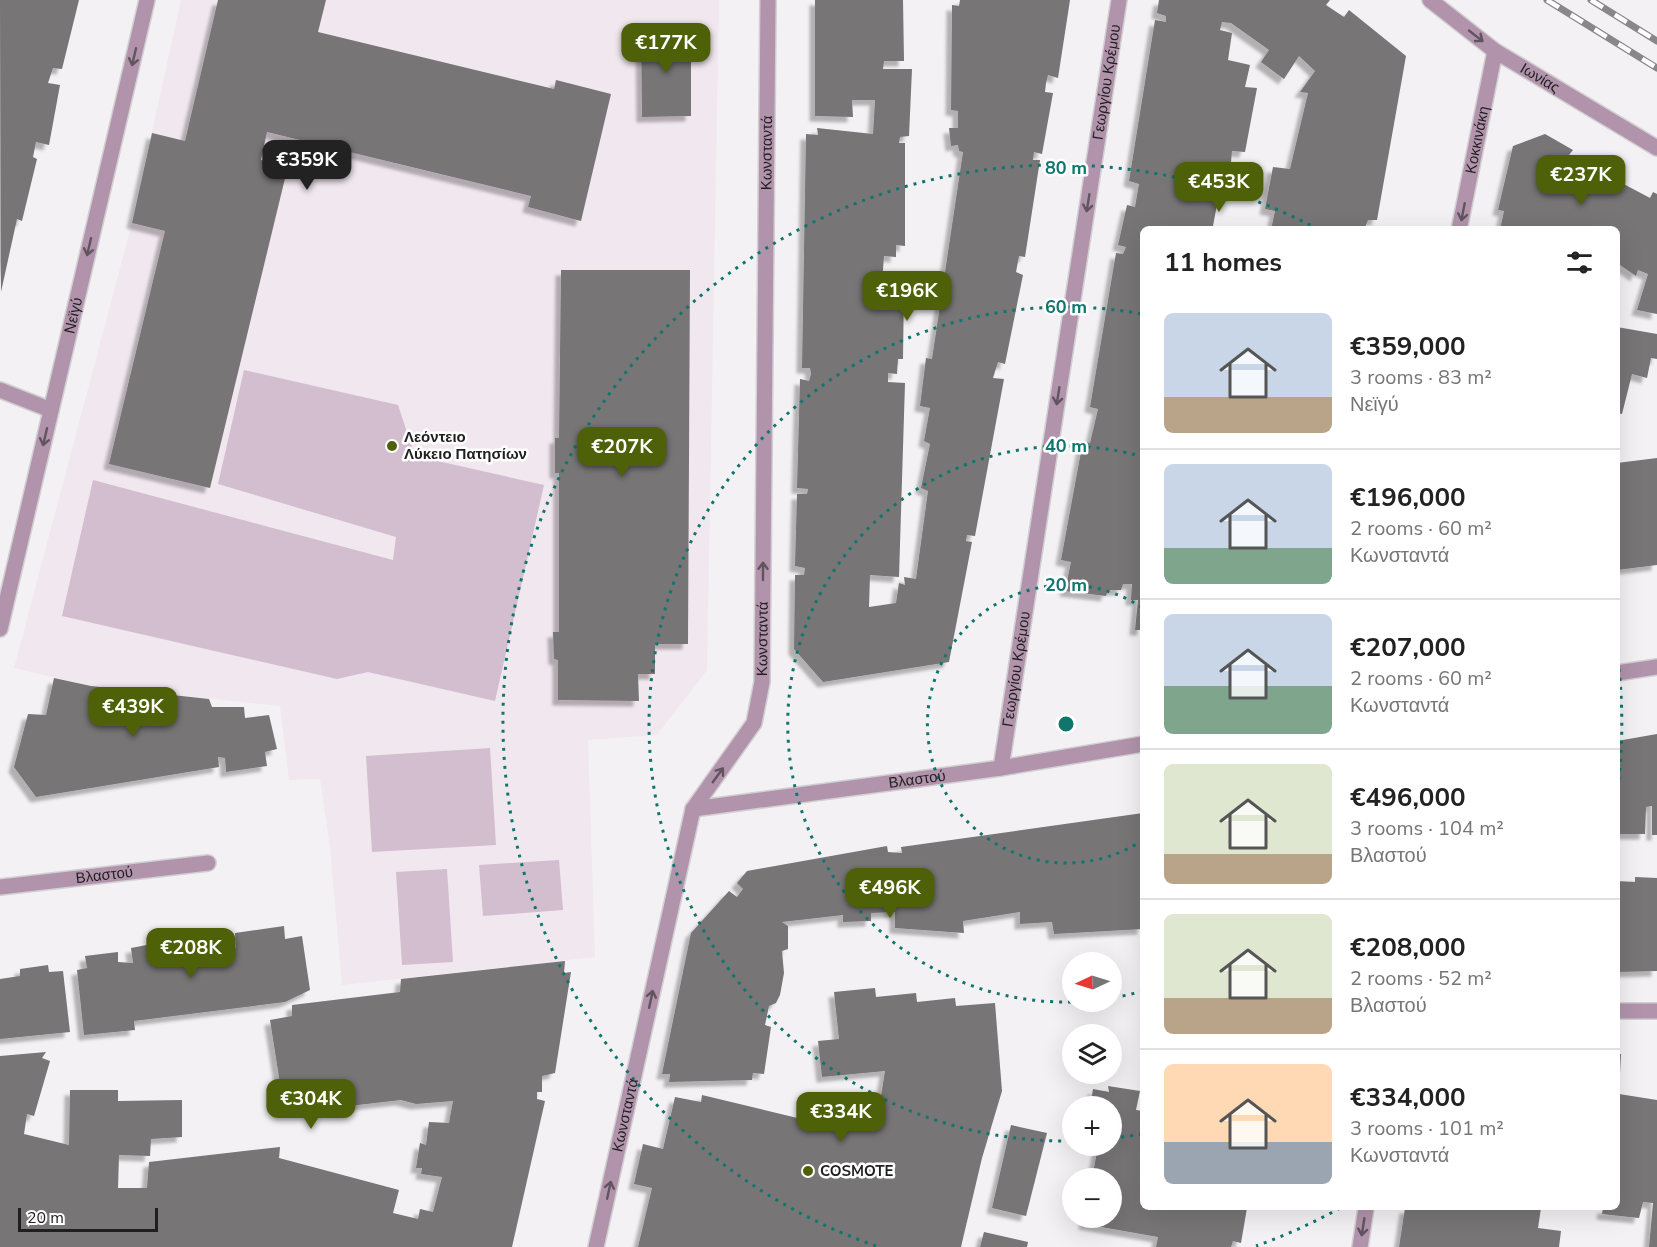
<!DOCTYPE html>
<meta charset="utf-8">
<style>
:root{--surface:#fff;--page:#f6f6f6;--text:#222;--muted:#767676;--line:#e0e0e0;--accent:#4e6108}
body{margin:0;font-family:"Nunito Sans",sans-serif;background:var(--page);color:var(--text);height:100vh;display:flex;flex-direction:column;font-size:22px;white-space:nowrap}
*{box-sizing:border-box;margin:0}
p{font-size:20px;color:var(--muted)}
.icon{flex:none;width:33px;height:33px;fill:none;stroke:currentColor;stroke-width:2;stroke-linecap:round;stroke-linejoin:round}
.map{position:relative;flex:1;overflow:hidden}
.panel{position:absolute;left:1140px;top:226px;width:480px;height:984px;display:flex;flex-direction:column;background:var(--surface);border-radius:9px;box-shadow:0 6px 24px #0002}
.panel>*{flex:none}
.needle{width:39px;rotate:266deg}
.fabs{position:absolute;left:1062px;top:952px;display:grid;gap:12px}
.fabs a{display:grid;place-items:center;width:60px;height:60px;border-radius:50%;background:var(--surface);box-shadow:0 6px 24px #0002;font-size:30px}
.scale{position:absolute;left:18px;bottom:15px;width:140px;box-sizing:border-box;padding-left:6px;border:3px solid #201f20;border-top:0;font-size:16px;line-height:21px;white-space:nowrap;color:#201f20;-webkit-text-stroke:4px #fff;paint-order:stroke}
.price{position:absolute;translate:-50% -51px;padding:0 14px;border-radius:12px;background:var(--accent);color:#fff;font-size:20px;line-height:39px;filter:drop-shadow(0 2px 3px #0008)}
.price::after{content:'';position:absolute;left:50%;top:36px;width:18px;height:14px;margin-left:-9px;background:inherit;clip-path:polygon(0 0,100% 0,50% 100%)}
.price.active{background:#222;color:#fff}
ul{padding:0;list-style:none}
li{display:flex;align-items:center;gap:18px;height:150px;padding:0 24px}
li+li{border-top:2px solid var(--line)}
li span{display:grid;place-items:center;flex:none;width:168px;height:120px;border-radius:9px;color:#555}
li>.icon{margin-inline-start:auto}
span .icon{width:72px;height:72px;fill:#fffc;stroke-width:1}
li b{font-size:26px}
h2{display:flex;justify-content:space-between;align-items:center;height:72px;padding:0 24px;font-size:26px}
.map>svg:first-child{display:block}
.built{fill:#f1e7ef}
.green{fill:#d2bece}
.building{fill:#777476;filter:url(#shadow)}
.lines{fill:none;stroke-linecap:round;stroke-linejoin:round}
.minor-casing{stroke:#d1cfd1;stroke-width:18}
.minor{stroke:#b194ac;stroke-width:15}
.rail-casing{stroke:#898889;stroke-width:7}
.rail{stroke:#fff;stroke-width:4.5;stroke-dasharray:14;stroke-linecap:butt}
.oneway{stroke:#61545f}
.ring{fill:none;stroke:#0f766e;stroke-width:3;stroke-dasharray:3 6}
.poi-dot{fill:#4e6108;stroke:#fff;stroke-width:2}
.labels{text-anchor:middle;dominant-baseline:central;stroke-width:5;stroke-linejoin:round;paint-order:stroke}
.street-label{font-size:15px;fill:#201f20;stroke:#fff}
.poi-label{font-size:15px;font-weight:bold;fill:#201f20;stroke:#fff;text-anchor:start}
.centre{fill:#0f766e;stroke:#fff;stroke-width:3}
.ring-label{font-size:18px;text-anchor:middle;font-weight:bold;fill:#0f766e;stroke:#fff;stroke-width:5;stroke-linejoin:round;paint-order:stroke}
</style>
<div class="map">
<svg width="1657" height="1247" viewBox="0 0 1657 1247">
<defs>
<filter id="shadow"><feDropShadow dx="-5.5" dy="5.5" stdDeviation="1.5" flood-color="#0004"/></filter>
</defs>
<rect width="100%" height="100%" fill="#f3f1f3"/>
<polygon class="built" points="181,0 719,0 707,670 657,735 588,740 595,957 342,985 330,847 320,779 289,780 280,706 91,686 14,668 132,223"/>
<g class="green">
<polygon points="244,370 398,405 415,456 544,485 495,701 368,672 337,679 62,616 93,480 393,560 396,537 218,484"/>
<polygon points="490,748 496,845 372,852 366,756"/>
<polygon points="559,860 563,910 483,916 479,865"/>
<polygon points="447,869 453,962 402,965 396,872"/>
</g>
<g class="building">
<polygon points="0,0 79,0 62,69 53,68 48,83 60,85 49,145 36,142 33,157 37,159 22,221 17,219 1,292"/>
<polygon points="218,0 326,0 318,32 554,89 556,80 611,94 581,221 528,207 531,196 267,132 261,160 288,166 210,488 109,464 165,231 132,223 152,133 185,141"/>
<polygon points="815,0 903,0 904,61 884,61 883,69 912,69 909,136 900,137 899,143 905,143 905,246 896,245 896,257 884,256 882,283 904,284 903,359 898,359 897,374 888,373 888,382 905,383 899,577 870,575 869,607 896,603 899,583 905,585 904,577 916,579 928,491 921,488 930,444 924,441 930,408 920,406 926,358 932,359 963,152 959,151 958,145 951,146 949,128 958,128 958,111 951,110 952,5 959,6 960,0 1070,0 1058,78 1048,75 1046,83 1045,92 1053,93 1042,154 1034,152 1033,160 1040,160 1025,257 1019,256 1016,272 1023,275 1005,364 998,362 993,378 1004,379 975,536 967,535 966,541 972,542 949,662 823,682 794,649 795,575 804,575 805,568 795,566 797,494 807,494 808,489 797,488 800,379 809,381 811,374 810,368 802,368 806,134 818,135 817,128 873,134 875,100 852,100 853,117 815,116"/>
<polygon points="1159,0 1330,0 1326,5 1344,17 1349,10 1406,56 1377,220 1368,220 1364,230 1271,230 1275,211 1265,209 1273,167 1290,169 1308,93 1300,92 1315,71 1299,56 1284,79 1261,62 1269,50 1231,23 1222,22 1220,30 1232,33 1228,60 1250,65 1245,87 1257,88 1245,152 1232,151 1230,173 1222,172 1220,183 1205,179 1202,195 1218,199 1213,226 1223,230 1143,230 1143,630 1135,630 1138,600 1131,600 1132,584 1123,584 1121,590 1108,590 1106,596 1065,591 1071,562 1061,560 1083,441 1090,443 1098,409 1090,407 1116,253 1123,254 1126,247 1118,245 1127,205 1135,207 1139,184 1129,181 1155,20 1166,22 1166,16 1157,13"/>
<polygon points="641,31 691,31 691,116 642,117"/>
<polygon points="1545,134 1573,150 1569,155 1650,198 1653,192 1657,194 1657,314 1637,310 1648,274 1638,270 1636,276 1617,263 1617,230 1500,230 1504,211 1498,210 1513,146"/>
<polygon points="561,270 690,270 688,644 655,644 655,674 638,674 639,701 558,700 558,660 554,659 553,632 559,632 559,473 555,473 555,438 559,438"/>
<polygon points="1617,327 1657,334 1657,359 1651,358 1647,378 1632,374 1622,414 1617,413"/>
<polygon points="1657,458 1657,565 1617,570 1617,463"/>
<polygon points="54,678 91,686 209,699 212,707 244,707 245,718 269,715 277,749 265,752 267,766 226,772 225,758 218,757 219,767 36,797 14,767 28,714 46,715"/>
<polygon points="1657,734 1657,835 1652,835 1652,806 1646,807 1645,834 1617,834 1617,741"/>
<polygon points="1143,813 1143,929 1054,934 1052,922 1020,924 1020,912 963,921 964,933 895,928 895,912 871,913 871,921 843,922 843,915 782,922 788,926 788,949 782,951 784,973 780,995 776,1003 769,1006 765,1025 771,1027 764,1074 753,1073 752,1080 669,1082 670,1074 662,1074 691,933 729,891 737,897 743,889 737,883 747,871 887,846 888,852 902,853 901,847"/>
<polygon points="1635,877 1657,878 1657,971 1617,972 1617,881 1635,882"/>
<polygon points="284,926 285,939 302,936 310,990 285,1002 134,1021 135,1030 84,1035 77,970 87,968 85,956 118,952 118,962 133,963 131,948 173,940 177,955 184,954 183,939 225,934 227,949 236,948 235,933"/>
<polygon points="565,961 564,973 571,972 555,1073 542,1076 542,1092 537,1092 537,1099 545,1101 512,1247 0,1247 0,1056 46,1052 42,1058 50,1061 34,1116 27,1114 24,1134 69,1145 70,1090 118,1090 118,1101 182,1100 182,1137 151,1139 150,1156 119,1155 118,1188 147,1188 149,1162 280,1147 279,1158 399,1190 393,1213 418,1219 420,1209 433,1212 442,1177 421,1174 422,1168 416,1168 420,1143 426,1145 429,1122 449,1123 453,1101 416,1104 401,1100 306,1111 305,1106 284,1109 270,1020 292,1016 292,1005 400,992 401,979"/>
<polygon points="48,965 49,972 63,971 70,1032 0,1039 0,979 20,976 20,969"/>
<polygon points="875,988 876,997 916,993 917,1002 955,998 956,1006 995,1003 1002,1091 982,1158 961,1247 638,1247 652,1188 634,1184 643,1144 663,1149 675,1097 701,1102 702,1095 843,1129 846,1121 860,1124 864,1105 879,1109 885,1071 822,1077 818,1041 839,1039 834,992"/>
<polygon points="1617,1054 1621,1054 1619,1094 1657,1100 1657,1247 1649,1247 1653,1203 1643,1202 1639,1218 1602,1214 1603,1208 1617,1208"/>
<polygon points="1108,1086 1140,1091 1136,1110 1143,1111 1143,1208 1247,1208 1241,1243 1233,1241 1231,1247 1156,1247 1158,1237 1084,1224 1085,1218 1112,1218 1112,1179 1092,1179 1098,1146 1112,1146 1112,1107 1090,1107 1093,1089 1109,1092"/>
<polygon points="1011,1125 1047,1133 1026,1216 992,1208"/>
<polygon points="1405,1208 1541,1208 1538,1228 1561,1231 1559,1247 1399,1247"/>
<polygon points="984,1232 1028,1242 1027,1247 980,1247"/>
</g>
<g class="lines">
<g class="minor-casing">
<g id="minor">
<path id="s1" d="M 1430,0 L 1495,51 L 1657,148"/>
<path id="s2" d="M 1459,230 L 1495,51"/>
<polyline points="0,390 51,410"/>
<path id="s3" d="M 0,629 L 147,0"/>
<polyline points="1617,673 1657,667"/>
<path id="s4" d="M 1001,768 L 1119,0"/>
<path id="s5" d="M 693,809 L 1001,768 L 1143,744"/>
<path id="s6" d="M 0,887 L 208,863"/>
<polyline points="1617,1011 1657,1011"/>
<path id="s7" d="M 596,1247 L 693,809 L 754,723 L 762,682 L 768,0"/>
<polyline points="1360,1247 1366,1208"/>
</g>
</g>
<use href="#minor" class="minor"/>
<g class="rail-casing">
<g id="rail">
<polyline points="1547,0 1657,68"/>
<polyline points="1591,0 1657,41"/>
</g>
</g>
<use href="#rail" class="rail"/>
</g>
<defs><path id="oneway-shaft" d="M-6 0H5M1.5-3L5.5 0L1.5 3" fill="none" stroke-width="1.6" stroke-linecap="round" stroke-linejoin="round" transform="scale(1.5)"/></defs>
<g class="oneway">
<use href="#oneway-shaft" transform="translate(1476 36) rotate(38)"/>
<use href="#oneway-shaft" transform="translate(134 57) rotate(103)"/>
<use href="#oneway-shaft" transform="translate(1088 203) rotate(99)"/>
<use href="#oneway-shaft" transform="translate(1463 212) rotate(101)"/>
<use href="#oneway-shaft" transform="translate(89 247) rotate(103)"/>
<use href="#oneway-shaft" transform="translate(1058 396) rotate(99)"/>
<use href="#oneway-shaft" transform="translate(45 437) rotate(103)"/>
<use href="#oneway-shaft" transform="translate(763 571) rotate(-90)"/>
<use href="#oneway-shaft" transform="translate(718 775) rotate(-54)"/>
<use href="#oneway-shaft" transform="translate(651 999) rotate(-78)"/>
<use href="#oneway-shaft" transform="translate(609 1190) rotate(-78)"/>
<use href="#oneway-shaft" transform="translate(1363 1227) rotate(99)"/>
</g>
<g class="ring">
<path d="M1143 840A139 139 0 1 1 1143 608"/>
<path d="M1143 991A278 278 0 0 1 1112 998M1071 1002A278 278 0 1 1 1143 457"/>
<path d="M1142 1134A417 417 0 0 1 1113 1138M1070 1141A417 417 0 1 1 1142 314"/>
<path d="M1340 1208A556 556 0 0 1 1256 1246M876 1246A556 556 0 1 1 1318 229M1617 651A556 556 0 0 1 1617 797"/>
</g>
<g class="poi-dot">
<circle cx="392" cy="446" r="6"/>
<circle cx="808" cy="1171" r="6"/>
</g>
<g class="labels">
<g class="street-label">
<text stroke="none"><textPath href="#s1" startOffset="135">Ιωνίας</textPath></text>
<text stroke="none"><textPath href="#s4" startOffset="694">Γεωργίου Κρέμου</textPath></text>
<text stroke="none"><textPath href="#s2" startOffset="92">Κοκκινάκη</textPath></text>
<text stroke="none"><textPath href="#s7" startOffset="1125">Κωνσταντά</textPath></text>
<text stroke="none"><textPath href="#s3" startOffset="322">Νεϊγύ</textPath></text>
<text stroke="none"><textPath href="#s7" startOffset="639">Κωνσταντά</textPath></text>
<text stroke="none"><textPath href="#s4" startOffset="100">Γεωργίου Κρέμου</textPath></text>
<text stroke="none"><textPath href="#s5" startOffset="226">Βλαστού</textPath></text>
<text stroke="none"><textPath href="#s6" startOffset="105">Βλαστού</textPath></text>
<text stroke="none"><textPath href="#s7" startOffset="135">Κωνσταντά</textPath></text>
</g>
<g class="poi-label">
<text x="404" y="437">Λεόντειο<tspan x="404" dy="17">Λύκειο Πατησίων</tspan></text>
<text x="820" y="1171">COSMOTE</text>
</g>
</g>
<circle cx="1066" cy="724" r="9" class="centre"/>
<g class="ring-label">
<text x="1066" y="174">80 m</text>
<text x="1066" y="313">60 m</text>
<text x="1066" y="452">40 m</text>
<text x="1066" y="591">20 m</text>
</g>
</svg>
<div class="fabs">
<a><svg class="needle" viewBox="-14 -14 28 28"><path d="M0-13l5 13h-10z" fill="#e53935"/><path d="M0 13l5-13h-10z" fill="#767676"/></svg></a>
<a><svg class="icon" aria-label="layers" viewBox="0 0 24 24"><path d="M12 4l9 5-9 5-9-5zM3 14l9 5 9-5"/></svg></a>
<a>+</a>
<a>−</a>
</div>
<div class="scale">20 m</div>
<b class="price" style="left:666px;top:74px">€177K</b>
<b class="price active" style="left:307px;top:191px">€359K</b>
<b class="price" style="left:1581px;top:206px">€237K</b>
<b class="price" style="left:1219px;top:213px">€453K</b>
<b class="price" style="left:907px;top:322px">€196K</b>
<b class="price" style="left:622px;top:478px">€207K</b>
<b class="price" style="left:133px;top:738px">€439K</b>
<b class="price" style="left:890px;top:919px">€496K</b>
<b class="price" style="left:191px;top:979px">€208K</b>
<b class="price" style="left:311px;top:1130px">€304K</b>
<b class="price" style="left:841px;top:1143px">€334K</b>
<section class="panel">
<h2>11 homes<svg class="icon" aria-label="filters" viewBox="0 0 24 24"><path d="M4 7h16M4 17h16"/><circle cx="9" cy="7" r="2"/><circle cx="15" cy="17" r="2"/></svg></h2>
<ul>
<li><span style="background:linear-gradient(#c9d6e8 70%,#b9a48a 0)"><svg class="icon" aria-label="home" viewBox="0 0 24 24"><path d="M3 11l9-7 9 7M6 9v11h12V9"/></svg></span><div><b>€359,000</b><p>3 rooms · 83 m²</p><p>Νεϊγύ</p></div></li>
<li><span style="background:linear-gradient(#c9d6e8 70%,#7fa58c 0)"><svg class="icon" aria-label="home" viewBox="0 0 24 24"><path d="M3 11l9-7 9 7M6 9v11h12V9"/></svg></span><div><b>€196,000</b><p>2 rooms · 60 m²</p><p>Κωνσταντά</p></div></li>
<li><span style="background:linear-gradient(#c9d6e8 60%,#7fa58c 0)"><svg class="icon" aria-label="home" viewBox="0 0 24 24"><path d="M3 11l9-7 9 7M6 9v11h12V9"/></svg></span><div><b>€207,000</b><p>2 rooms · 60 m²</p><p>Κωνσταντά</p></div></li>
<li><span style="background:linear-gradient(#dfe7d0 75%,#b9a48a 0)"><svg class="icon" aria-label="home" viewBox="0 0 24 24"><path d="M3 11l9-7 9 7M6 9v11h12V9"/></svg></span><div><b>€496,000</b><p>3 rooms · 104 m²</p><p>Βλαστού</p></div></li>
<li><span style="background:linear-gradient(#dfe7d0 70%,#b9a48a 0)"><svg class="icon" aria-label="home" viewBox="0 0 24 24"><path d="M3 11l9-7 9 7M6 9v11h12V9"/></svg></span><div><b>€208,000</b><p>2 rooms · 52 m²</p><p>Βλαστού</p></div></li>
<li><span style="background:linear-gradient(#ffd9b3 65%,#9aa5b1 0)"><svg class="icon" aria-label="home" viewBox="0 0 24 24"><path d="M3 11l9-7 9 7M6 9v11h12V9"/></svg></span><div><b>€334,000</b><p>3 rooms · 101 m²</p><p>Κωνσταντά</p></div></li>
</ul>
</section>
</div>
